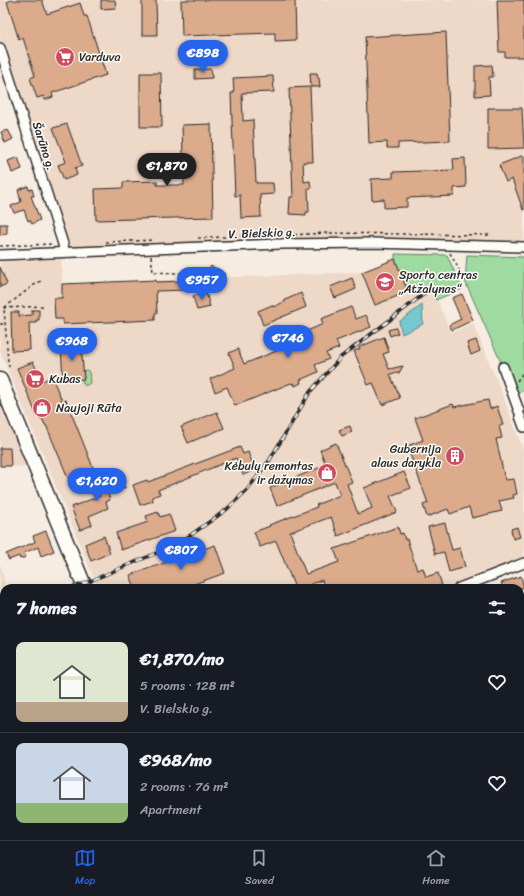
<!DOCTYPE html>
<meta charset="utf-8">
<style>
:root{--surface:#171b24;--page:#242831;--text:#f1f3f6;--muted:#9ea1a6;--line:#363941;--accent:#2563eb}
body{margin:0;font-family:Sriracha,sans-serif;background:var(--page);color:var(--text);height:100vh;display:flex;flex-direction:column;font-size:15px;white-space:nowrap}
*{box-sizing:border-box;margin:0}
p{font-size:13px;color:var(--muted)}
.icon{flex:none;width:22px;height:22px;fill:none;stroke:currentColor;stroke-width:2;stroke-linecap:round;stroke-linejoin:round}
.map{position:relative;flex:1;overflow:hidden}
.drawer{position:absolute;left:0px;top:584px;width:524px;height:256px;display:flex;flex-direction:column;background:var(--surface);border-radius:12px 12px 0 0;box-shadow:0 2px 10px #0003}
.drawer>*{flex:none}
.price{position:absolute;translate:-50% -34px;padding:0 9px;border-radius:14px;background:var(--accent);color:#fff;font-size:13px;line-height:26px;filter:drop-shadow(0 1px 2px #0008)}
.price::after{content:'';position:absolute;left:50%;top:24px;width:12px;height:9px;margin-left:-6px;background:inherit;clip-path:polygon(0 0,100% 0,50% 100%)}
.price.active{background:#222;color:#fff}
ul{padding:0;list-style:none}
li{display:flex;align-items:center;gap:12px;height:100px;padding:0 16px}
li+li{border-top:1px solid var(--line)}
li span{display:grid;place-items:center;flex:none;width:112px;height:80px;border-radius:8px;color:#555}
li>.icon{margin-inline-start:auto}
span .icon{width:48px;height:48px;fill:#fffc;stroke-width:1}
li b{font-size:17px}
h2{display:flex;justify-content:space-between;align-items:center;height:48px;padding:0 16px;font-size:17px}
.menu{display:flex;justify-content:space-around;align-items:center;height:56px;border-top:1px solid var(--line);background:var(--surface);font-size:11px;color:var(--muted)}
.menu a{display:grid;justify-items:center;gap:2px}
.menu .active{color:var(--accent)}
.map>svg:first-child{display:block}
.built{fill:#eed8c8}
.green{fill:#9fdaa0;stroke:#658266}
.water{fill:#77c8cf;stroke:#59898d}
.building{fill:#dbab8c;stroke:#2b2b2b}
.lines{fill:none;stroke-linecap:round;stroke-linejoin:round}
.minor-casing{stroke:#2b2b2b;stroke-width:12}
.primary-casing{stroke:#2b2b2b;stroke-width:17}
.path{stroke:#2b2b2b;stroke-width:1.5;stroke-dasharray:3 3;stroke-linecap:butt}
.minor{stroke:#fdfcf7;stroke-width:9}
.primary{stroke:#fdfcf7;stroke-width:14}
.rail-casing{stroke:#2b2b2b;stroke-width:3.5}
.rail{stroke:#fdfcf7;stroke-width:2;stroke-dasharray:6;stroke-linecap:butt}
.labels{text-anchor:middle;dominant-baseline:central;stroke-width:3;stroke-linejoin:round;paint-order:stroke}
.poi-label{font-size:12px;fill:#2b2b2b;stroke:#fdfcf7;text-anchor:start}
.street-label{font-size:12px;fill:#2b2b2b;stroke:#fdfcf7}
</style>
<div class="map">
<svg width="524" height="840" viewBox="0 0 524 840">
<rect width="100%" height="100%" fill="#f6ece2"/>
<filter id="ink" filterUnits="userSpaceOnUse"><feTurbulence type="fractalNoise" baseFrequency=".025" numOctaves="2"/><feDisplacementMap in="SourceGraphic" scale="8" xChannelSelector="R" yChannelSelector="G"/><feConvolveMatrix kernelMatrix="1 2 1 2 8 2 1 2 1" color-interpolation-filters="sRGB"/></filter>
<g filter="url(#ink)">
<g class="built">
<polygon points="0,0 524,0 524,247 417,243 64,252 0,48"/>
<polygon points="61,259 62,284 362,272 375,305 408,292 431,287 451,333 473,323 501,391 524,452 524,561 452,588 98,588 0,351 0,262"/>
<polygon points="0,405 26,467 0,466"/>
<polygon points="0,563 6,588 4,588 4,594 0,595"/>
<polygon points="4,610 4,836 133,836 134,840 0,840 0,611"/>
</g>
<g class="green">
<polygon points="395,254 447,255 462,289 436,300 430,287 408,292 395,259"/>
<polygon points="467,255 524,257 524,391 513,392 503,367 465,281"/>
<polygon points="87,370 89,372 90,383 85,386 83,383 82,379 84,379 83,371"/>
</g>
<polygon class="water" points="422,305 423,324 402,334 399,322"/>
<g class="building">
<polygon points="11,0 42,0 47,14 80,3 84,16 87,16 106,75 52,93 53,97 45,100 44,96 37,98 30,78 35,76 23,38 19,40 7,2"/>
<polygon points="101,0 115,0 116,8 101,9"/>
<polygon points="142,0 156,0 157,35 142,35"/>
<polygon points="181,0 295,0 296,40 275,41 275,33 182,36"/>
<polygon points="497,0 524,0 524,57 505,57 505,52 499,52"/>
<polygon points="446,32 450,141 398,143 398,148 387,148 387,142 369,143 365,37"/>
<polygon points="492,65 493,77 489,77 490,95 475,96 475,66"/>
<polygon points="211,69 212,78 195,79 195,70"/>
<polygon points="140,73 161,73 162,127 140,127"/>
<polygon points="310,73 317,73 318,78 319,78 320,87 311,87"/>
<polygon points="273,76 274,92 242,93 243,121 253,120 256,183 273,183 274,194 260,195 261,217 241,218 240,195 235,196 232,121 231,93 234,93 233,78"/>
<polygon points="310,87 313,162 303,162 304,182 310,181 311,189 308,189 309,212 306,212 306,215 289,214 290,197 293,197 289,88"/>
<polygon points="488,108 522,108 524,148 488,149"/>
<polygon points="67,124 82,166 75,168 77,175 64,180 58,165 66,162 53,128"/>
<polygon points="211,124 213,217 96,220 95,189 123,188 123,182 157,181 157,185 184,185 182,125"/>
<polygon points="8,130 13,139 5,143 1,132"/>
<polygon points="524,155 524,210 523,210 512,179 506,182 499,165"/>
<polygon points="18,157 22,169 12,173 8,161"/>
<polygon points="465,158 466,187 454,188 454,196 407,198 407,207 384,208 384,199 372,200 371,179 393,178 393,172 454,170 453,159"/>
<polygon points="28,186 29,190 32,189 34,196 31,196 40,220 32,224 30,220 28,221 24,210 14,213 11,206 21,202 18,190"/>
<polygon points="0,224 7,224 7,234 0,235"/>
<polygon points="395,259 408,292 375,305 362,272"/>
<polygon points="211,266 218,271 219,270 225,274 219,282 207,272"/>
<polygon points="0,267 7,284 0,287"/>
<polygon points="352,278 356,289 335,298 330,287"/>
<polygon points="156,280 156,282 186,281 186,290 156,291 157,313 155,313 155,320 63,324 63,319 55,319 54,298 62,298 62,284"/>
<polygon points="206,292 210,307 197,310 193,296"/>
<polygon points="301,293 306,307 263,325 258,311 272,305 273,307 286,301 285,300"/>
<polygon points="462,294 473,320 452,330 449,325 461,319 452,298"/>
<polygon points="351,307 356,319 366,315 371,327 336,341 339,348 326,353 329,359 315,365 318,372 300,380 301,383 295,386 294,383 292,384 291,383 235,406 227,387 215,392 210,379 235,368 229,353 238,349 244,364 294,344 290,334 297,331 298,335 323,324 321,319"/>
<polygon points="32,310 39,310 39,320 36,320 36,323 29,323 30,350 12,351 11,312 19,312 19,316 32,315"/>
<polygon points="396,328 398,333 390,336 388,330"/>
<polygon points="384,337 389,352 383,354 389,369 403,366 399,373 390,374 400,398 382,405 373,383 368,385 354,351 360,349 359,347"/>
<polygon points="476,340 480,351 471,355 467,343"/>
<polygon points="81,344 84,379 63,380 61,346"/>
<polygon points="33,362 42,381 52,377 65,408 65,400 66,400 96,475 71,485 46,425 45,425 43,420 41,420 38,415 37,416 17,368"/>
<polygon points="488,400 490,409 497,406 503,425 499,426 502,438 496,439 505,480 514,479 517,494 513,495 514,498 499,501 502,511 472,518 469,507 450,514 448,509 427,517 423,505 428,503 407,446 423,440 415,418 453,404 454,407"/>
<polygon points="217,412 224,428 188,443 181,427"/>
<polygon points="350,426 352,432 342,436 339,430"/>
<polygon points="336,443 352,482 347,484 358,514 372,508 364,488 404,472 411,488 390,496 397,512 338,536 331,517 290,532 306,574 339,562 334,549 398,527 400,534 403,533 405,540 407,539 417,570 423,568 426,577 438,573 442,585 433,588 324,588 322,580 309,585 310,588 295,588 276,541 260,547 254,532 270,526 269,525 317,507 316,505 340,495 335,482 277,506 270,488 326,465 320,450"/>
<polygon points="240,447 243,454 248,452 255,470 243,475 236,458 158,490 160,494 152,497 153,501 140,505 133,485 147,480 148,482"/>
<polygon points="0,448 10,448 11,466 0,466"/>
<polygon points="120,475 125,488 108,494 110,500 106,502 108,508 89,516 92,525 80,530 71,507 100,496 95,484"/>
<polygon points="158,512 160,517 169,514 175,531 121,550 116,533 148,522 146,516"/>
<polygon points="445,523 452,550 460,548 465,567 449,572 444,552 435,554 428,527"/>
<polygon points="517,527 520,537 513,539 511,529"/>
<polygon points="46,531 54,551 41,556 38,547 24,553 26,557 20,559 19,556 9,560 6,554 35,542 33,536"/>
<polygon points="104,536 110,553 91,561 85,544"/>
<polygon points="215,545 225,573 183,588 135,588 130,575"/>
<polygon points="521,576 524,588 503,588 501,583"/>
</g>
<g class="lines">
<g class="minor-casing">
<g id="minor">
<polyline points="0,48 63,244 64,252"/>
<polyline points="0,255 280,244 371,243 524,247"/>
<polyline points="503,367 519,411"/>
<polyline points="520,416 524,427"/>
<polyline points="459,588 524,563"/>
<polyline points="520,758 524,757"/>
<polyline points="243,840 257,836"/>
</g>
</g>
<g class="primary-casing">
<g id="primary">
<polyline points="0,380 85,588"/>
<polyline points="186,836 188,840"/>
</g>
</g>
<g class="path">
<polyline points="288,235 328,233 489,235"/>
<polyline points="198,238 246,236"/>
<polyline points="106,242 154,240"/>
<polyline points="0,246 54,244"/>
<polyline points="450,253 465,281"/>
<polyline points="151,256 153,272 195,274"/>
<polyline points="4,308 44,306"/>
<polyline points="0,324 5,324"/>
<polyline points="9,367 8,361 4,308 38,282 43,281"/>
<polyline points="517,381 524,371"/>
</g>
<use href="#minor" class="minor"/>
<use href="#primary" class="primary"/>
<g class="rail-casing">
<g id="rail">
<polyline points="71,588 83,584 178,544 226,510 247,490 269,461 310,392 341,357 424,294"/>
<polyline points="0,606 4,605"/>
<polyline points="0,617 4,617"/>
</g>
</g>
<use href="#rail" class="rail"/>
</g>
</g>
<defs>
<g id="supermarket-disc" transform="scale(1)"><circle r="9.5" fill="#d1495b" stroke="#fdfcf7"/><path d="M-6-5.5h2.5l.6 2H6L4.5 2H-2.5L-4.4-4H-6ZM-1.5 3.2a1.3 1.3 0 1 0 .1 0ZM3 3.2a1.3 1.3 0 1 0 .1 0Z" fill="#fff"/></g>
<g id="school-disc" transform="scale(1)"><circle r="9.5" fill="#d1495b" stroke="#fdfcf7"/><path d="M0-5L7-2L0 1L-7-2ZM-4 1L0 2.5L4 1V4Q0 6-4 4Z" fill="#fff"/></g>
<g id="shop-disc" transform="scale(1)"><circle r="9.5" fill="#d1495b" stroke="#fdfcf7"/><path d="M-5-2.5h2.3a2.7 3.5 0 0 1 5.4 0H5L5.5 6h-11ZM-1.5-2.5h3a1.5 2.3 0 0 0-3 0Z" fill="#fff"/></g>
<g id="building-disc" transform="scale(1)"><circle r="9.5" fill="#d1495b" stroke="#fdfcf7"/><path d="M-4-6H4V6H1V3H-1V6H-4ZM-2.5-4.3h1.7v1.8h-1.7ZM.8-4.3h1.7v1.8H.8ZM-2.5-1h1.7V.8h-1.7ZM.8-1h1.7V.8H.8Z" fill="#fff"/></g>
</defs>
<g fill-rule="evenodd">
<use href="#supermarket-disc" x="65" y="57"/>
<use href="#school-disc" x="385" y="282"/>
<use href="#supermarket-disc" x="35" y="379"/>
<use href="#shop-disc" x="42" y="408"/>
<use href="#building-disc" x="455" y="456"/>
<use href="#shop-disc" x="327" y="473"/>
</g>
<g class="labels">
<g class="poi-label">
<text x="79" y="57">Varduva</text>
<text x="399" y="275">Sporto centras<tspan x="399" dy="14">„Atžalynas“</tspan></text>
<text x="49" y="379">Kubas</text>
<text x="56" y="408">Naujoji Rūta</text>
<text x="441" y="449" text-anchor="end">Gubernija<tspan x="441" dy="14">alaus darykla</tspan></text>
<text x="313" y="466" text-anchor="end">Kėbulų remontas<tspan x="313" dy="14">ir dažymas</tspan></text>
</g>
<g class="street-label">
<text transform="translate(44 146) rotate(72)">Šarūno g.</text>
<text transform="translate(262 233) rotate(-2)">V. Bielskio g.</text>
</g>
</g>
</svg>
<b class="price" style="left:203px;top:74px">€898</b>
<b class="price active" style="left:167px;top:187px">€1,870</b>
<b class="price" style="left:202px;top:301px">€957</b>
<b class="price" style="left:288px;top:359px">€746</b>
<b class="price" style="left:72px;top:362px">€968</b>
<b class="price" style="left:97px;top:502px">€1,620</b>
<b class="price" style="left:181px;top:571px">€807</b>
<section class="drawer">
<h2>7 homes<svg class="icon" aria-label="filters" viewBox="0 0 24 24"><path d="M4 7h16M4 17h16"/><circle cx="9" cy="7" r="2"/><circle cx="15" cy="17" r="2"/></svg></h2>
<ul>
<li><span style="background:linear-gradient(#dfe7d0 75%,#b9a48a 0)"><svg class="icon" aria-label="home" viewBox="0 0 24 24"><path d="M3 11l9-7 9 7M6 9v11h12V9"/></svg></span><div><b>€1,870/mo</b><p>5 rooms · 128 m²</p><p>V. Bielskio g.</p></div><svg class="icon" aria-label="heart" viewBox="0 0 24 24"><path d="M12 20l-8-8c-3-5 5-10 8-4 3-6 11-1 8 4z"/></svg></li>
<li><span style="background:linear-gradient(#c9d6e8 75%,#8fb573 0)"><svg class="icon" aria-label="home" viewBox="0 0 24 24"><path d="M3 11l9-7 9 7M6 9v11h12V9"/></svg></span><div><b>€968/mo</b><p>2 rooms · 76 m²</p><p>Apartment</p></div><svg class="icon" aria-label="heart" viewBox="0 0 24 24"><path d="M12 20l-8-8c-3-5 5-10 8-4 3-6 11-1 8 4z"/></svg></li>
</ul>
</section>
</div>
<nav class="menu">
<a class="active"><svg class="icon" aria-label="map" viewBox="0 0 24 24"><path d="M3 6l6-2 6 2 6-2v14l-6 2-6-2-6 2zM9 4v14M15 6v14"/></svg>Map</a>
<a><svg class="icon" aria-label="saved" viewBox="0 0 24 24"><path d="M7 4h10v16l-5-4-5 4z"/></svg>Saved</a>
<a><svg class="icon" aria-label="home" viewBox="0 0 24 24"><path d="M3 11l9-7 9 7M6 9v11h12V9"/></svg>Home</a>
</nav>
